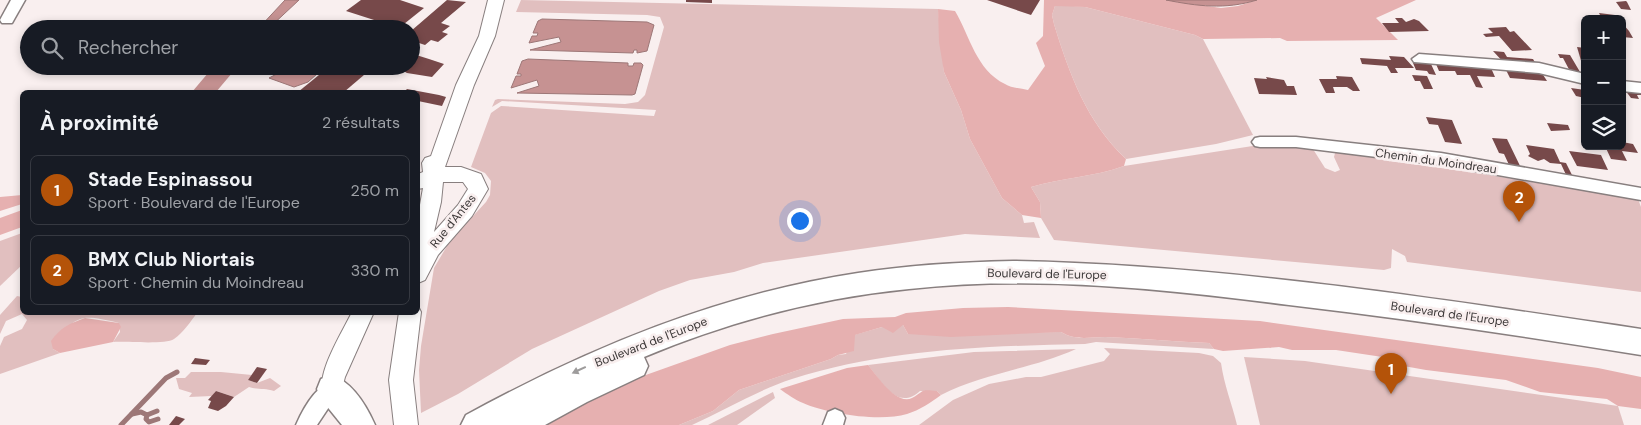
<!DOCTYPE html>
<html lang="fr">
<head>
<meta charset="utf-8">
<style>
  :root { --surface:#171b24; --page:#242831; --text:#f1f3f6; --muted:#9ea1a6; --line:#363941; --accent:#b45309 }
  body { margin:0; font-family:"DM Sans",sans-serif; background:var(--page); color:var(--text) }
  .controls { position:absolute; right:15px; top:15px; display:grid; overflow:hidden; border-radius:8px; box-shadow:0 2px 8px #0003 }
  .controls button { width:45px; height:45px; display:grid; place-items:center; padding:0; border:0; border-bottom:1px solid var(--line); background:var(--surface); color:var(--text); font:25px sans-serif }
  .you { position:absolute; left:799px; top:220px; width:18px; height:18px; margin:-12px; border:4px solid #fff; border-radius:50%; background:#1a73e8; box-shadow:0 0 0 8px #1a73e833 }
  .badge { display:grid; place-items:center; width:32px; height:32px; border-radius:50%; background:var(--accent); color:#fff; font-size:16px; font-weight:700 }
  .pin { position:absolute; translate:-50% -41px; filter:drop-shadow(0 1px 2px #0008) }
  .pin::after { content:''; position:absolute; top:26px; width:18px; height:15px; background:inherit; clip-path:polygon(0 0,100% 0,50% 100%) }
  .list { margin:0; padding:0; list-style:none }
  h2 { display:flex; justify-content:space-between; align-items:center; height:65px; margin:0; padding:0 20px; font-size:21px }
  h2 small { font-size:16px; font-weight:400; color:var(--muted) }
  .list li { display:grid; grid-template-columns:32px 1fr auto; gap:15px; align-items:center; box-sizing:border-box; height:70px; margin:0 10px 10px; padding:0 10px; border:1px solid var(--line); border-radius:8px }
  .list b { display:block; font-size:19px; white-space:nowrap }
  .list p { margin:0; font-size:16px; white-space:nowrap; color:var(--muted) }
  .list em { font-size:16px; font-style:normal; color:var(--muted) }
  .icon { flex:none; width:28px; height:28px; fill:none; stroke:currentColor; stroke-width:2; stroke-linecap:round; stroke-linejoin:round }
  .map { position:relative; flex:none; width:1641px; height:425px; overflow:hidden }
  .search { position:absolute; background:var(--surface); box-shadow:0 2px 8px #0003; left:20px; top:20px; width:400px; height:55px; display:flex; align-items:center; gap:12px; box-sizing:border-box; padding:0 18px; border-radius:28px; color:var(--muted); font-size:19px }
  .panel { position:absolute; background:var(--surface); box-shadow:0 2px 8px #0003; left:20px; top:90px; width:400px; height:225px; border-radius:8px }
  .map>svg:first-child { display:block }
</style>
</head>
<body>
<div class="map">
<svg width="1641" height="425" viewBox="0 0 1641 425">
  <rect width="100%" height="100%" fill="#f9efef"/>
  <!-- green -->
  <g fill="#e1bfbf">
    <path d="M 521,0 L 938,9 L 944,72 L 961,110 L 970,139 L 1002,198 L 1022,215 L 1024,223 L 1034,222 L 1040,238 L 965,234 L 763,263 L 734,272 L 690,280 L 659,291 L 532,349 L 458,394 L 421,413 L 419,370 L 421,346 L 434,268 L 450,241 L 486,202 L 490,195 L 491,181 L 485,173 L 471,167 L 491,113 L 501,106 L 654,116 L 656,110 L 502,101 L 492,107 L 495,100 L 498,99 L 625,104 L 638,102 L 645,95 L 664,27 L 660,17 L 647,15 L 516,12 Z"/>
    <path d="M 1061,5 L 1085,7 L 1195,35 L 1203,39 L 1253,135 L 1216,144 L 1126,159 C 1087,123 1069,73 1054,24 L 1052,15 L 1055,6 Z"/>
    <path d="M 1259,145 L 1311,146 L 1325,168 L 1335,172 L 1340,170 L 1334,157 L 1335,153 C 1352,149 1371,158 1388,161 C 1471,171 1554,186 1638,199 L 1641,207 L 1641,292 L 1407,262 L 1405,256 L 1392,249 L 1391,268 L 1384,270 L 1054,240 L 1041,218 L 1040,202 L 1031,187 C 1061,178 1094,177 1124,166 Z"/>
    <path d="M 22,233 L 22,265 L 0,286 L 0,241 Z"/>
    <path d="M 17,296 L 22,297 L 22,312 L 197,313 C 191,321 183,333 174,339 C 165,345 126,341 113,342 L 120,332 L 119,323 C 78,313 75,315 53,349 L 60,353 L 0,374 L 0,346 L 4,337 L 22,329 L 27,320 L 22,314 L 6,321 L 0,334 L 0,315 Z"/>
    <path d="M 903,325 L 908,334 L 1061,332 C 1076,341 1089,337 1105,337 C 1140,338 1175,342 1209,343 L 1214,349 L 1096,342 L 1085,344 C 986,346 887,349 792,379 C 758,390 725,410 692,425 L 679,425 L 713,411 L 739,390 L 831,359 L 838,355 L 846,354 L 854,335 L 882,327 Z"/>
    <path d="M 1104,348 L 1199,353 L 1213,356 L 1221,363 C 1224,385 1232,404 1237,425 L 919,425 L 953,400 L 989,384 L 1026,377 L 1041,377 L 1104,361 L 1110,354 Z"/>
    <path d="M 1076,349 C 1032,369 984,373 941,395 L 937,391 L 920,391 C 897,412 881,381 868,365 L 974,352 Z"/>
    <path d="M 1244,357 L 1305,361 L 1618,406 L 1624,425 L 1260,425 Z"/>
    <path d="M 191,372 L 221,372 L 252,375 L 248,380 L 257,383 L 270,378 L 281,386 L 274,391 C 265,388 258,390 249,387 L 234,397 L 216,391 L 212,396 L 189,397 L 192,393 L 179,389 L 176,378 L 185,378 Z"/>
    <path d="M 773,392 L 775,398 L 737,425 L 708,425 Z"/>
  </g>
  <!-- forest -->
  <g fill="#e6b0b0">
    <path d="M 1044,0 L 1166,0 L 1221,8 L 1238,6 L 1257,0 L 1416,0 L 1376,18 L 1398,40 L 1287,41 L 1280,38 L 1203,39 L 1195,35 L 1085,7 L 1055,6 L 1052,15 L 1054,24 C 1069,73 1087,123 1126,159 L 1124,166 C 1094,177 1061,178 1031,187 L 1040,202 L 1041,218 L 1022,215 L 1002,198 L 970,139 L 961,110 L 944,72 L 939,42 L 938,9 L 955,11 C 970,36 976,70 1005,84 C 1011,88 1020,88 1028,90 L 1045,66 L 1036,43 L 1043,36 Z"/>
    <path d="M 22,195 L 22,204 L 0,211 L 0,197 Z"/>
    <path d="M 22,210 L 22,227 L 0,235 L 0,218 Z"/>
    <path d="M 1008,307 L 1260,321 L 1598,368 L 1641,377 L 1641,409 L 1618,406 L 1607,399 L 1540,392 L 1506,380 L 1426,370 L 1398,365 L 1389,358 L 1336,350 L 1292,350 L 1279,347 L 1223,351 L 1214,349 L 1209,343 C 1175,342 1140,338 1105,337 C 1089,337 1076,341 1061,332 L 951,337 L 908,334 L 903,325 L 893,333 L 882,327 L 855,335 L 854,351 L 838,355 L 831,359 L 739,390 L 713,411 L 679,425 L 547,425 L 572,408 L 643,376 L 730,345 L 773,334 L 843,319 L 895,317 L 906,313 L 963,308 Z"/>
    <path d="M 85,318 L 119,323 L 121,327 L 113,342 L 60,353 L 53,349 L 51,341 C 60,328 70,323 85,318 Z"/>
    <path d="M 868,365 C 876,374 896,406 912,398 C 925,391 919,389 937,391 L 941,395 C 930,403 920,410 907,414 C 880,422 828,414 803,403 C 795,400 787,394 780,389 L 847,368 Z"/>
  </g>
  <!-- water -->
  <g fill="#c69292" stroke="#9d7777">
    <path d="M 285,0 L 299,0 L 268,29 L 258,29 Z"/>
    <path d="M 1166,0 L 1257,0 C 1225,10 1197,6 1166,0 Z"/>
    <path d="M 542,19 L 647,22 L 654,25 L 647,51 L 637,53 L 637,50 L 634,50 L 633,53 L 530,50 L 561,42 L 559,37 L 529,43 L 532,36 L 537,36 L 538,33 L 533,33 L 538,21 Z"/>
    <path d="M 528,59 L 628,63 L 628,66 L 633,66 L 634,63 L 641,63 L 643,65 L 635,94 L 632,95 L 517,93 L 539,86 L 537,80 L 511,88 L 516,76 L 521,76 L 521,74 L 517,74 L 522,61 Z"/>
    <path d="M 292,66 L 326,66 L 308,82 L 294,87 L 269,78 Z"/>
  </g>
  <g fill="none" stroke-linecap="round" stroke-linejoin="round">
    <!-- stream -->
    <g stroke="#9d7777" stroke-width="5">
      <path d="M 132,414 L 141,412 L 147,415 L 157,411"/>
      <path d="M 147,415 L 146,419 L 149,422 L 158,419"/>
      <path d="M 121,425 L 166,378 L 177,372"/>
    </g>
    <!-- river -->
    <path fill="#c69292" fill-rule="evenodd" d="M 214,66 L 238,66 L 216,92 L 192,92 Z"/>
  </g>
  <!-- building -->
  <g fill="#77494a">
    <path d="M 361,0 L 400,0 L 424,8 L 399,28 L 346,11 Z"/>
    <path d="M 447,0 L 466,2 L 441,23 L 450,26 L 442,32 L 448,34 L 438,42 L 431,40 L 425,45 L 419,43 L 411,50 L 411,31 Z"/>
    <path d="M 686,0 L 712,0 L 712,3 L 686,2 Z"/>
    <path d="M 987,0 L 1040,0 L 1031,15 Z"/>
    <path d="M 1626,1 L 1627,2 L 1631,10 L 1621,9 L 1616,2 Z"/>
    <path d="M 1599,13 L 1615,15 L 1617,19 L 1602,19 Z"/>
    <path d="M 1395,18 L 1402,18 L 1406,22 L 1414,19 L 1419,21 L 1429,31 L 1389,32 L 1382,23 L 1399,23 Z"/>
    <path d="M 1622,23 L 1629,31 L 1633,38 L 1622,37 Z"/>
    <path d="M 1506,27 L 1510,32 L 1514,31 L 1532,50 L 1512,51 L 1499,36 L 1486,37 L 1483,34 L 1493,33 L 1488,28 Z"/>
    <path d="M 1577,47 L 1585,48 L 1585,64 L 1582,64 Z"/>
    <path d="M 1493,51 L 1504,52 L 1507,57 L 1533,59 L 1537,66 L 1505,64 Z"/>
    <path d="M 413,54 L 429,59 L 444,64 L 432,77 L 407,73 L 396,67 L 411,66 Z"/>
    <path d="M 1558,54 L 1570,55 L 1583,77 L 1572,75 L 1563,58 L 1560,58 Z"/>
    <path d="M 1389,56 L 1404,57 L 1414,68 L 1395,68 L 1398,73 L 1391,73 L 1387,66 L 1362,64 L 1360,58 L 1391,60 Z"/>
    <path d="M 1413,63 L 1431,64 L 1436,75 L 1429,74 L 1427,71 L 1416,70 Z"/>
    <path d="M 1436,64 L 1491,68 L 1495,77 L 1477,76 L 1483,88 L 1476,87 L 1470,75 L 1457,75 L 1455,71 L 1439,71 Z"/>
    <path d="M 330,66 L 369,66 L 371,69 L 344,92 L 298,92 Z"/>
    <path d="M 1505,68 L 1540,70 L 1547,81 L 1510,78 Z"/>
    <path d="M 1412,75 L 1427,76 L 1433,89 L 1424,89 L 1420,81 L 1415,81 Z"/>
    <path d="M 1336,76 L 1352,77 L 1360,91 L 1353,91 L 1347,87 L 1333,87 L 1335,93 L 1326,93 L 1319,79 L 1337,79 Z"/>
    <path d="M 1266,77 L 1284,80 L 1287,86 L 1294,86 L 1297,95 L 1259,94 L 1254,78 L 1267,79 Z"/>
    <path d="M 1571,88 L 1585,90 L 1585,98 L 1576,96 Z"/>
    <path d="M 407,89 L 439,95 L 446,97 L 442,106 L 418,101 L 418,92 L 404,92 Z"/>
    <path d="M 1625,90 L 1641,92 L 1641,95 L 1637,95 L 1639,99 L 1631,98 Z"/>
    <path d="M 1426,117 L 1452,120 L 1462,144 L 1445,142 L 1438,125 L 1429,124 Z"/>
    <path d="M 1547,123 L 1568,125 L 1570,130 L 1551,131 Z"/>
    <path d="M 1492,138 L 1507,139 L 1522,170 L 1510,167 L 1504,154 L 1499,153 Z"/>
    <path d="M 1622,142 L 1633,144 L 1638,153 L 1622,151 L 1627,161 L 1611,159 L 1605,146 L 1622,146 Z"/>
    <path d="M 1526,145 L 1554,149 L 1560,162 L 1566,163 L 1574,179 L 1567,177 L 1561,164 L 1550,163 L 1544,159 L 1538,161 L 1528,156 L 1530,154 Z"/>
    <path d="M 1569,151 L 1601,155 L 1608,170 L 1577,166 Z"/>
    <path d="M 195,358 L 210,360 L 206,365 L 191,364 Z"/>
    <path d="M 257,367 L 267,369 L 257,383 L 248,380 Z"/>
    <path d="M 216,391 L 234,397 L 226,406 L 218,411 L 208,408 L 211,401 L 208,400 Z"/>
    <path d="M 176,416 L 185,419 L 179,425 L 169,425 Z"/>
  </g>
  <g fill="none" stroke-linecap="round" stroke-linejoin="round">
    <defs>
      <g id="minor">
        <path d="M 11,0 L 25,0 L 12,23 L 2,23 L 0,20 Z"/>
        <path d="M 1419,54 L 1539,63 L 1585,74 L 1585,84 L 1539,73 L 1414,62 L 1412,59 Z"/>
        <path d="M 1622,81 L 1641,83 L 1641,93 L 1622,91 Z"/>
        <path d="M 1260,137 L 1296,137 L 1441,153 L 1641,188 L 1641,200 L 1441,165 L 1296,147 L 1260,147 L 1255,146 L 1252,142 L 1255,138 Z"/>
        <path d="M 332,381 L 339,383 L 341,389 L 317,425 L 296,425 C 303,409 315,387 332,381 Z"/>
        <path d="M 835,409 L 842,412 L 845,418 L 843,425 L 823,425 L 828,412 Z"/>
      </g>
      <g id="tertiary">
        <path d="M 488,0 L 504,0 L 495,36 L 474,85 L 445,167 L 461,167 L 481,174 L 488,189 L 472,216 L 438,255 L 425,280 L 418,283 L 418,216 L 423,188 L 418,189 L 418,174 L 423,172 L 422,163 L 425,158 L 431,156 L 456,85 L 479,36 ZM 443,182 L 463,182 L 468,189 L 458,205 L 434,232 L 441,202 Z"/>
        <path d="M 418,306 L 421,312 L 413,380 L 418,425 L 394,425 L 389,380 L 399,312 L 418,312 Z"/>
        <path d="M 352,312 L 374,312 L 345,377 L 340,396 L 332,399 L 324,396 C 314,376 342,333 352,312 Z"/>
      </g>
      <g id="trunk">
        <path d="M 1013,261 C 1223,265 1433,298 1641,329 L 1641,355 C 1524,336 1407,319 1289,305 C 1163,289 1035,275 909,289 C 817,298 728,322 644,357 L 648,366 L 644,375 L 587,402 L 545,425 L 461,425 L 466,415 C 589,348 719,294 858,273 C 909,265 961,262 1013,261 Z"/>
        <path d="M 332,375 C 353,383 366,405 375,425 L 342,425 L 321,399 L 317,389 L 321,379 Z"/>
      </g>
    </defs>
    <!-- minor casing -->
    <use href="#minor" stroke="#887f7f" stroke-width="3"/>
    <!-- tertiary casing -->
    <use href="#tertiary" stroke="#887f7f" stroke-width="2"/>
    <!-- trunk casing -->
    <use href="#trunk" stroke="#887f7f" stroke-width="3"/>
    <!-- minor -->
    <use href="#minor" fill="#fff" fill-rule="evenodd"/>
    <!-- tertiary -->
    <use href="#tertiary" fill="#fff" fill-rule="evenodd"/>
    <!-- trunk -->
    <use href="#trunk" fill="#fff" fill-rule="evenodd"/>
  </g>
  <!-- one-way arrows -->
  <defs><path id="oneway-solid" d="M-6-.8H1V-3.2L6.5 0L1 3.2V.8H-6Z" transform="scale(1.25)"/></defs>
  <use fill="#9e9c9c" href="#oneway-solid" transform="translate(579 370) rotate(155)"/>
  <g text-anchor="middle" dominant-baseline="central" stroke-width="5" stroke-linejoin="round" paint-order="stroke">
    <!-- street labels -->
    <g font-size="12" fill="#3d3939" stroke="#f9efef">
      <text transform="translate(1436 161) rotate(8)">Chemin du Moindreau</text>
      <text transform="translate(453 221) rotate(-51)">Rue d'Antes</text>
      <text transform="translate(1047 274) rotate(1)">Boulevard de l'Europe</text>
      <text transform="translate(1450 314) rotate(8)">Boulevard de l'Europe</text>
      <text transform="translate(651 342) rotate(-21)">Boulevard de l'Europe</text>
    </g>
  </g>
</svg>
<div class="controls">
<button>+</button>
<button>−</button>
<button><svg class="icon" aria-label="layers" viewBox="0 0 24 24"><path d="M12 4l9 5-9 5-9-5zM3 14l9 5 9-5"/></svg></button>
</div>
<div class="you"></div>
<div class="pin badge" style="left:1391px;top:394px">1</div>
<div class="pin badge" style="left:1519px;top:222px">2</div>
<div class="search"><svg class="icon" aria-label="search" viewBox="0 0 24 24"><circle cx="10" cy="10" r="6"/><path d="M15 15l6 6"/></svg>Rechercher</div>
<section class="panel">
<h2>À proximité<small>2 résultats</small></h2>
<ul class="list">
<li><span class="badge">1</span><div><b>Stade Espinassou</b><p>Sport · Boulevard de l'Europe</p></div><em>250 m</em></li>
<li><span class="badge">2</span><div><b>BMX Club Niortais</b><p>Sport · Chemin du Moindreau</p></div><em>330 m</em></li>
</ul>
</section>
</div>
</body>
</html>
